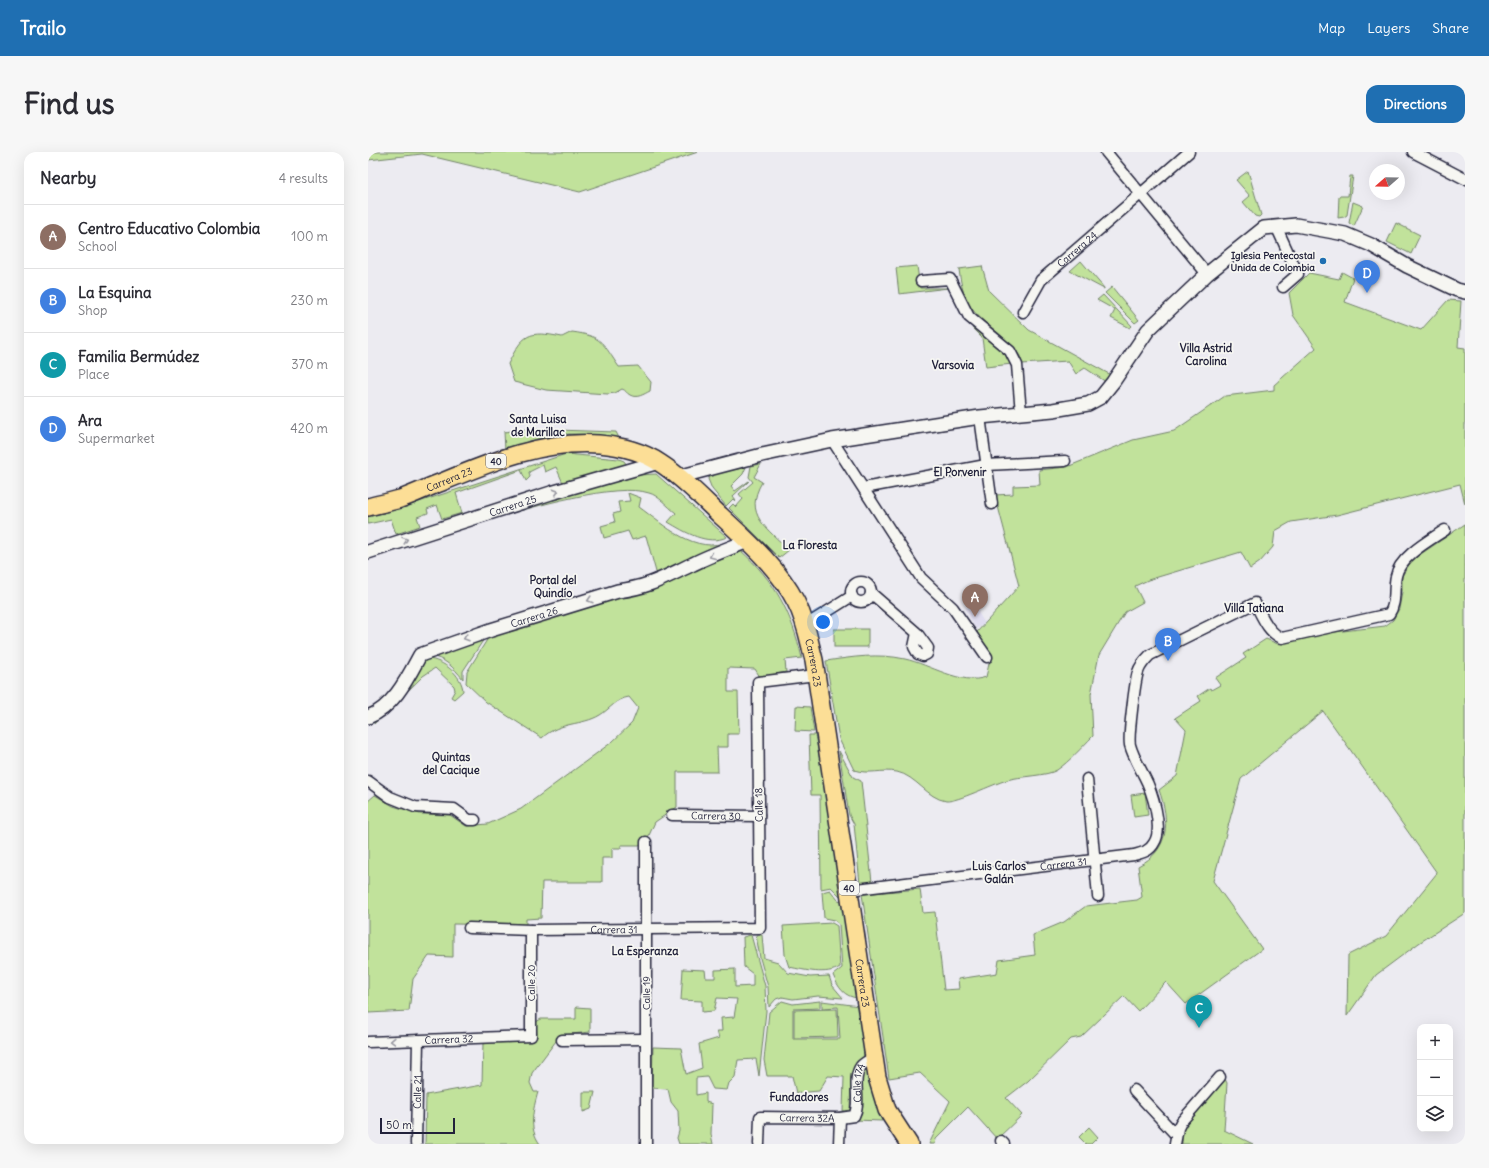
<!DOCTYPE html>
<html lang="en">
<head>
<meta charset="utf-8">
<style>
  :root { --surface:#fff; --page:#f7f7f7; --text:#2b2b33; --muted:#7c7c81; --line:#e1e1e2; --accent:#1f6fb2 }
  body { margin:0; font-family:Delius,sans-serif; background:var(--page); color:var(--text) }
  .controls { position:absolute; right:12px; bottom:12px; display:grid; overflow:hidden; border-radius:8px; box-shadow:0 4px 16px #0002 }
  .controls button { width:36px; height:36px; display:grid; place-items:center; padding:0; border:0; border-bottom:1px solid var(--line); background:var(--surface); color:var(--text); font:20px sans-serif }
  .compass { position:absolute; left:1001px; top:12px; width:36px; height:36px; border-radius:50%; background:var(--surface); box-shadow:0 4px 16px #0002; rotate:250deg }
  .scale { position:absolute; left:12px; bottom:10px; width:75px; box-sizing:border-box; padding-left:4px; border:2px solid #22223b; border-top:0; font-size:11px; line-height:14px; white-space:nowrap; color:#22223b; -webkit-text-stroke:3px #f6f6f2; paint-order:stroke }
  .you { position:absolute; left:455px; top:470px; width:14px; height:14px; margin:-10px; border:3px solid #fff; border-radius:50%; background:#1a73e8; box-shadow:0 0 0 6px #1a73e833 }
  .badge { display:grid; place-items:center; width:26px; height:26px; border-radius:50%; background:var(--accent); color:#fff; font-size:13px; font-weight:700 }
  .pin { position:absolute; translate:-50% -33px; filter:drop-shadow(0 1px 2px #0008) }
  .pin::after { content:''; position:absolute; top:21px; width:14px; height:12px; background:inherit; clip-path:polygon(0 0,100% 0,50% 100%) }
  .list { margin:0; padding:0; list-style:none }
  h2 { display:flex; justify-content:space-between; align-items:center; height:52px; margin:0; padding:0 16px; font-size:17px }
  h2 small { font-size:13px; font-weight:400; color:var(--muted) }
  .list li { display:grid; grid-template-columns:26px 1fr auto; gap:12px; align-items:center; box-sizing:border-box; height:64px; padding:0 16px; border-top:1px solid var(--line) }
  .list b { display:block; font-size:15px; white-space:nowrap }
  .list p { margin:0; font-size:13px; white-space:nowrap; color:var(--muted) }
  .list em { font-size:13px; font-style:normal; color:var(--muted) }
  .icon { flex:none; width:22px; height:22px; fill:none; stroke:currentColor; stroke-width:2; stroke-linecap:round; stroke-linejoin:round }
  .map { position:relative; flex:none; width:1097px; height:992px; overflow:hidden; border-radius:12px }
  header { display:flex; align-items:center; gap:24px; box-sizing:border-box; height:56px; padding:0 20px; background:var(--accent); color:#fff }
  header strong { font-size:19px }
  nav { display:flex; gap:22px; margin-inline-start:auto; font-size:14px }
  .intro { display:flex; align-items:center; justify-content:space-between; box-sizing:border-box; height:96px; padding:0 24px }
  h1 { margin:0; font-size:28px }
  .button { padding:10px 18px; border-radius:12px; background:var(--accent); color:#fff; font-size:14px; font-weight:700 }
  main { display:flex; gap:24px; padding:0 24px }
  aside { flex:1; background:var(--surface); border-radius:12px; box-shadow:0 4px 16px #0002 }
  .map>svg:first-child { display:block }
</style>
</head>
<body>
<header>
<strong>Trailo</strong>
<nav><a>Map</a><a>Layers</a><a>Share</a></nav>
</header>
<div class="intro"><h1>Find us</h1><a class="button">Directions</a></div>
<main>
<aside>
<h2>Nearby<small>4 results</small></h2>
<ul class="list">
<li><span class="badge" style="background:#8d6e63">A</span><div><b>Centro Educativo Colombia</b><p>School</p></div><em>100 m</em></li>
<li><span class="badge" style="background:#3f7fe0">B</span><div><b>La Esquina</b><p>Shop</p></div><em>230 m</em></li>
<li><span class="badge" style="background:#0f9aa8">C</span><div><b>Familia Bermúdez</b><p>Place</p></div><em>370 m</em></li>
<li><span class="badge" style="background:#3f7fe0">D</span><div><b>Ara</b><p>Supermarket</p></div><em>420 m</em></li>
</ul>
</aside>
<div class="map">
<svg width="1097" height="992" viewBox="0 0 1097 992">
  <rect width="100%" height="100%" fill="#ecebf1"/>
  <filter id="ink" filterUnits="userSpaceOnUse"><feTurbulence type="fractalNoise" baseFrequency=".025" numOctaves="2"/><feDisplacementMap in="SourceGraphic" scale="8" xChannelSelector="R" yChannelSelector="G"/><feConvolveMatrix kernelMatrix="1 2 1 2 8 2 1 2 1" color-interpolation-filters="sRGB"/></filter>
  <g filter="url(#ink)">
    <!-- built -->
    <path fill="#e0ddf0" d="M 606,453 L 617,472 L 608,477 L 597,457 Z"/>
    <!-- green -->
    <g fill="#c1e29b" stroke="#72826b">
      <path d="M 0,0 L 330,0 L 212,40 L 54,2 L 0,8 Z"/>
      <path d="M 880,19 L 893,63 L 891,65 L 887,64 L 875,50 L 882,44 L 868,28 Z"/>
      <path d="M 982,24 L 985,24 L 979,63 L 976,65 L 970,66 L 971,44 L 980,44 Z"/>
      <path d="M 985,50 L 995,54 L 986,74 L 981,71 Z"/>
      <path d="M 1028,71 L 1052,83 L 1043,102 L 1019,90 Z"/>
      <path d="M 713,109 L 736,136 L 736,137 L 702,119 Z"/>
      <path d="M 549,114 L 552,136 L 580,136 L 531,142 L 528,116 Z"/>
      <path d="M 614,114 L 621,139 L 661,178 L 743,223 L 738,230 L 717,216 L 708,222 L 700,209 L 654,212 L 652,204 L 647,197 C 618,165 596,167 591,117 Z"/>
      <path d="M 974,120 L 985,126 L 977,150 L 1053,178 L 1080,148 L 1093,149 L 1090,195 L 1097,196 L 1097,352 L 1092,332 L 969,363 L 923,370 L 907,379 L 905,395 L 892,410 L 882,417 L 873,400 L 780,428 L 767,434 L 775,450 L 757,460 L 731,503 L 723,542 L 725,584 C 714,595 702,609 689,618 C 680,624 651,624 639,628 C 625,632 589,650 578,649 C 559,646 548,624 529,620 C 514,617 501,623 486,618 L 471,587 L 458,509 C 485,505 510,501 537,507 C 561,512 594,534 618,525 L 623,503 L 609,480 L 651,434 L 627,343 L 645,342 L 645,334 L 672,333 L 671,318 L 699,315 L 765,288 L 806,279 L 857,244 L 906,238 L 906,233 L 948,196 L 925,163 L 921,141 L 941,121 L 971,127 Z"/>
      <path d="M 744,135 L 771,168 L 767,171 L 737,141 Z"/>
      <path d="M 735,143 L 764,174 L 762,176 L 743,166 L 747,158 L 729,148 Z"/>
      <path d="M 608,175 L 638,202 L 644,212 L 618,215 L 614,186 L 604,176 Z"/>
      <path d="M 204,180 C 235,184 235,192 251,215 L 270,214 L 283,230 L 282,239 C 276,242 269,247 262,243 C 258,241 258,238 254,237 L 247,241 L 240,242 L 178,238 L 146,230 L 140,212 C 155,182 160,178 194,185 Z"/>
      <path d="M 159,277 L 248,280 L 252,288 C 204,278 183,280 137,298 L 136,280 Z"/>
      <path d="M 198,302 L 251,307 L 256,309 L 259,313 L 195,331 L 188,315 L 177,320 L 175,313 L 161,320 L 162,325 L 158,329 L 153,318 L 88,341 L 94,361 L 74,367 L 69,353 L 59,357 L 60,361 L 49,365 L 52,374 L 28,382 L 23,367 L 0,372 L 0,364 L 20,360 Z"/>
      <path d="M 393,312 L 386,325 L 394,330 C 375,363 399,376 421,398 L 411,406 L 361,356 L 365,352 L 368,355 L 375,347 L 371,342 L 385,330 L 381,325 L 383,314 Z"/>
      <path d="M 378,315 L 375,322 L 363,334 L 367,339 L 381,329 L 365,344 L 368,348 L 367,349 L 365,347 L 358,354 L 344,337 L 340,327 L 342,323 Z"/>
      <path d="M 288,322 L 359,385 C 339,394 317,380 300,370 L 308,361 C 300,355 290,343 281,341 C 248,330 162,356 126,366 L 129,363 L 270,323 Z"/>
      <path d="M 260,341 L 273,346 L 271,355 C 296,373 328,404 361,389 L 363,393 L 294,426 L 288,420 L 278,384 L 264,388 L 260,379 L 236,386 L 233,374 L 247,370 L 245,362 L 252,360 L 250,350 L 262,349 Z"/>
      <path d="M 1097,372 L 1097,761 L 1051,791 L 1008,823 L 979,864 L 980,803 L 1018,784 L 1069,721 L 955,559 L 873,627 L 845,729 L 894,797 L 818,852 L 798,830 L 770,859 L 756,844 L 713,885 L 703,887 L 660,929 L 638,946 L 654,963 L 629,987 L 600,955 L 568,987 L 567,992 L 561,992 L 582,949 L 552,921 L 521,926 L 494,742 L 552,737 L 555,761 L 567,760 L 576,838 L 591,837 L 590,827 L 629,821 L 631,808 L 667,803 L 665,783 L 696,770 L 718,754 L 769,748 L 774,745 L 770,714 C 802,698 802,669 791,638 L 809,624 L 818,578 L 807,566 L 833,549 L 830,544 L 842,536 L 843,538 L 852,533 L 847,526 L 878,506 L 875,502 L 898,487 L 910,492 L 967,480 L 1017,474 L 1025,468 L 1031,457 L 1034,440 L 1034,424 L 1044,408 Z"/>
      <path d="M 372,398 C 408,430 423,460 434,506 L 417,508 L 418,520 L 392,525 L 387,517 L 360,516 L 360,540 L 370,540 L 371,582 L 360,582 L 360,595 L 349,595 L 350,620 L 309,620 L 309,655 L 287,670 L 278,690 L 271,693 L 253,693 L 253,696 L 244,696 L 244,706 L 234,706 L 234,730 L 174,730 L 173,766 L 158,767 L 158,773 L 85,772 L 85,805 L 61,804 L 45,827 L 41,859 L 0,861 L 0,649 L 7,643 L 25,654 L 52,662 L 82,663 L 98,674 L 120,672 L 153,657 L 244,590 L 264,571 L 270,556 L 261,545 C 248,547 242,557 232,563 C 214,574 192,569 174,586 L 118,550 L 98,531 L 99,520 L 122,483 L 251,444 L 277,440 L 297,432 L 331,413 Z"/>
      <rect x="466" y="477" width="34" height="18"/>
      <path d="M 118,484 L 95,519 L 95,527 C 85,515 77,506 61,504 Z"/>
      <path d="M 60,507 C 75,508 94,523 95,539 L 86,547 L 83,545 L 87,538 L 86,534 L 67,516 L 55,524 L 6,572 L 9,564 L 34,541 L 57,509 Z"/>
      <path d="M 428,554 L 442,555 L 446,580 L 427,579 Z"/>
      <path d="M 441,583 L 447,583 L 459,643 L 473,745 L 463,735 L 453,737 L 452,643 L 443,643 Z"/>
      <path d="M 471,599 L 485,625 L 493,629 L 504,730 L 524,727 L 525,729 L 492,732 L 486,672 L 481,663 Z"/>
      <path d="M 777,641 L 780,663 L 766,665 L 763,643 Z"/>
      <path d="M 462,738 L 470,748 L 474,749 L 476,756 L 490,846 C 476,845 470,835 465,823 L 474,816 L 471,772 L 466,768 L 456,766 L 454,740 Z"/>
      <path d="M 464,771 L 469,774 L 472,815 C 458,824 437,818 421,815 L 417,803 L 415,774 Z"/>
      <path d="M 383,783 L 397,834 L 398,859 L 391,924 L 388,907 L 370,908 L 367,925 L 361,931 L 359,938 L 345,937 L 339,925 L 328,926 L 328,943 L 338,941 L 338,950 L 344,952 L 343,982 L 345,992 L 311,992 L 309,986 L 311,979 L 310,959 L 303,950 L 300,937 L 284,936 L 285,895 L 313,896 L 318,922 L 334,916 L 331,892 L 351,886 L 349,879 L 354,879 L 353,866 L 366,865 L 369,847 L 349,846 L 346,859 L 334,860 L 334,849 L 313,848 L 315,817 L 337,818 L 338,826 L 347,826 L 347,818 L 367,817 L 367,835 L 385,834 L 385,822 L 376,815 L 375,785 Z"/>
      <path d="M 388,783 L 394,783 L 396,806 L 410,810 L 420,821 L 442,825 L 461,824 L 464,833 L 475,846 L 450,844 L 425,847 L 414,845 L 408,847 L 401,855 L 400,835 L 392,806 Z"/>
      <path d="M 414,849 L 425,852 L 452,849 L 452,856 L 425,857 L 425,887 L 472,887 L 470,855 L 454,856 L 454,849 L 491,854 L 496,896 L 496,907 L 483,921 L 482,958 L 475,959 L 476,925 L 460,924 L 451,939 L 428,941 L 424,924 L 399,924 L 396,908 L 401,860 Z"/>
      <path d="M 208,855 L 222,856 L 222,880 L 195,883 L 191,885 L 164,921 L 162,931 L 166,940 L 170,940 C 165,958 160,976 172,992 L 57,992 L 58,943 L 114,933 L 115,891 L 165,888 L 169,885 L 168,870 L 173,867 L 208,867 Z"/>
      <path d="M 469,857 L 470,885 L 426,886 L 426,858 Z"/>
      <path d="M 498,911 L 505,941 L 514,969 L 486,968 L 490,924 Z"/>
      <path d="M 857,927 L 859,931 L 856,978 L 885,992 L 814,992 C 815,986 812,978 815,971 C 819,962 849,935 857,927 Z"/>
      <path d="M 215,940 L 227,940 L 223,957 L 215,960 Z"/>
      <path d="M 721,975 L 730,985 L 723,992 L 718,992 L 711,985 Z"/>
    </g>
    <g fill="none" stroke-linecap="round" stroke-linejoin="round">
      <defs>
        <g id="minor">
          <path d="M 738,0 L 839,122"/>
          <path d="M 1045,0 L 1097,27"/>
          <path d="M 908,74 L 930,122 L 915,135"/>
          <path d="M 553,129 L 582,127 L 601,165 L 642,199 L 649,213 L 653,261"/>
          <path id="s1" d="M 655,160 L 673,128 L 821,0"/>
          <path d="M 612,265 L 624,352"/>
          <path d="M 464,288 L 553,426 L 585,456 L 619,505"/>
          <path d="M 496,336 L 618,313 L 697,309"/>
          <circle cx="493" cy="440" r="10"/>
          <path d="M 503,441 L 549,481 L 560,496 L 559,502 L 555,504 L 550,502 L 546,495 L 549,481"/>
          <path d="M 438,473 L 484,444"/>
          <path d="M 719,627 L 730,744"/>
          <path d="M 0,629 L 22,645 L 47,655 L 86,657 L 101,668 L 107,668"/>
          <path id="s2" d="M 304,663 L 391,664"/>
          <path d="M 278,690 L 278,992"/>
          <path id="s3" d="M 481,738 L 766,703 C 774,701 782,699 786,691 C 796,676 784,639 776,624 C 771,614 765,604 762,593 C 760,584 767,530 770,520 C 772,513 777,508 782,503 L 887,451 C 894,464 900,481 914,486 L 1021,462 C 1029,450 1025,438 1028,424 C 1031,405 1062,388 1077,378"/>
          <path id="s4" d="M 101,776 L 163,778 L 392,776 L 390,530 L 448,523"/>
          <path d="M 194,888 L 277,887"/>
          <path id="s5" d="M 0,890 L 163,884 L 163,778"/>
          <path d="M 766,938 L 808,983"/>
          <path d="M 633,989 L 636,992"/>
          <path id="s6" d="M 48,992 L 50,888"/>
          <path id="s7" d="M 391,992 L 392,965 L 472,966 L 486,964 C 494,949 483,928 493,914 C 495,911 502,908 506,905"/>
          <path d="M 471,992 L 472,966"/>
          <path d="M 807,992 L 810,976 L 813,970 L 852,925"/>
        </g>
        <g id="tertiary">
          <path d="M 310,325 L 394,303 L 464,288 L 612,265 L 685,258 L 720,252 L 733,245 L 745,230 L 780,178 L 839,122 L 896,76 L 928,73 L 977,82 L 1003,93 L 1039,114 L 1089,138 L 1097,140"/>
          <path id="s8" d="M 0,400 L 183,341 L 291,310"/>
          <path id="s9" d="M 0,565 C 26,555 40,525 52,503 L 123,478 L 250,439 C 282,435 297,425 325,412 C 343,403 362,396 380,389"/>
        </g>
        <g id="trunk">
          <path id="s10" d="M 0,355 C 11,352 22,350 32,347 C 47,342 60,335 74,330 C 125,309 176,288 231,292 C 253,294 274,299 292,311 C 314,325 334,346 353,364 C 381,390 411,417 428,450 C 438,469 441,489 446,508 L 509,925 L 519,958 L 541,992"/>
        </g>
      </defs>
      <!-- minor casing -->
      <use href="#minor" stroke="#22223b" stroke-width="13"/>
      <!-- tertiary casing -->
      <use href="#tertiary" stroke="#22223b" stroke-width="16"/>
      <!-- trunk casing -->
      <use href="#trunk" stroke="#22223b" stroke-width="20"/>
      <!-- minor -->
      <use href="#minor" stroke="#f6f6f2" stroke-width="10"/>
      <!-- tertiary -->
      <use href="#tertiary" stroke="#f6f6f2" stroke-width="13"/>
      <!-- trunk -->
      <use href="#trunk" stroke="#fcde96" stroke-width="17"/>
    </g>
    <!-- one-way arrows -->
    <defs><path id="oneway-chevron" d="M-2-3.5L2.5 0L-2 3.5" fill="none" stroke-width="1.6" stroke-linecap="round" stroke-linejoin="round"/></defs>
    <g stroke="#9797a0">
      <use href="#oneway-chevron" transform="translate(188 340) rotate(-16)"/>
      <use href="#oneway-chevron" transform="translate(37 388) rotate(-18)"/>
      <use href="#oneway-chevron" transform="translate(344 404) rotate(157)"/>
      <use href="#oneway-chevron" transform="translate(222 448) rotate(163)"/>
      <use href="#oneway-chevron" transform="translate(98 486) rotate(161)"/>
      <use href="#oneway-chevron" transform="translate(25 889) rotate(178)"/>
    </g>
  </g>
  <!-- markers -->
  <circle fill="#1f6fb2" stroke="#f6f6f2" stroke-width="1.5" cx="955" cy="109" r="4"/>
  <g text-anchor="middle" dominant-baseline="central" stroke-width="3.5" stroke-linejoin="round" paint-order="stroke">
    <!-- shield labels -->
    <g fill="#f6f6f2" stroke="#626272" stroke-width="1">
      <rect x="118" y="302" width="20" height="14" rx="3"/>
      <rect x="471" y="729" width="20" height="14" rx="3"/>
    </g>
    <g font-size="9" font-weight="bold" fill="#22223b">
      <text x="128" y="309">40</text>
      <text x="481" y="736">40</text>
    </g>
    <!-- street labels -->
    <g font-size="10" fill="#22223b" stroke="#f6f6f2">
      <text stroke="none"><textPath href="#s1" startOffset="84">Carrera 24</textPath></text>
      <text stroke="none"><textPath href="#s10" startOffset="86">Carrera 23</textPath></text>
      <text stroke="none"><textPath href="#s8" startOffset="152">Carrera 25</textPath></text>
      <text stroke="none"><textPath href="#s9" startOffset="203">Carrera 26</textPath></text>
      <text stroke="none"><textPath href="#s10" startOffset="565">Carrera 23</textPath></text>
      <text transform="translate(391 653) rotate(-91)">Calle 18</text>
      <text stroke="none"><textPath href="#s2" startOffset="44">Carrera 30</textPath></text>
      <text stroke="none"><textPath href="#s3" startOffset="216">Carrera 31</textPath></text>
      <text stroke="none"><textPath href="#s4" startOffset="145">Carrera 31</textPath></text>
      <text transform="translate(163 831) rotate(-90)">Calle 20</text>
      <text stroke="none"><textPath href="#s10" startOffset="889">Carrera 23</textPath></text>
      <text transform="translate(278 841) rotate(-90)">Calle 19</text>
      <text stroke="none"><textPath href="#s5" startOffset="81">Carrera 32</textPath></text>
      <text stroke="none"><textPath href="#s7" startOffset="155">Calle 17A</textPath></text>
      <text stroke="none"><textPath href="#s6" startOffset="52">Calle 21</textPath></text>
      <text stroke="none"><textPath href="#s7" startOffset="74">Carrera 32A</textPath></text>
    </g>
    <!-- poi labels -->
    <g font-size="10" font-weight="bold" fill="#22223b" stroke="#f6f6f2" text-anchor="end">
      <text x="947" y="103">Iglesia Pentecostal<tspan x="947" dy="12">Unida de Colombia</tspan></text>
    </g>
    <!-- neighbourhood labels -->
    <g font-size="11" font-weight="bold" fill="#22223b" stroke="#f6f6f2">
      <text x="838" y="196">Villa Astrid<tspan x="838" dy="13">Carolina</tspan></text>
      <text x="585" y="213">Varsovia</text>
      <text x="170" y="267">Santa Luisa<tspan x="170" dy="13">de Marillac</tspan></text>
      <text x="592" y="320">El Porvenir</text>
      <text x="442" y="393">La Floresta</text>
      <text x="185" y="428">Portal del<tspan x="185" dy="13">Quindío</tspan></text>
      <text x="886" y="456">Villa Tatiana</text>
      <text x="83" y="605">Quintas<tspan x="83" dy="13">del Cacique</tspan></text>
      <text x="631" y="714">Luis Carlos<tspan x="631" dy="13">Galán</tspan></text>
      <text x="277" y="799">La Esperanza</text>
      <text x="431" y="945">Fundadores</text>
    </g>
  </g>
</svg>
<div class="controls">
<button>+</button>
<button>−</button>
<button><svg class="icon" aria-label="layers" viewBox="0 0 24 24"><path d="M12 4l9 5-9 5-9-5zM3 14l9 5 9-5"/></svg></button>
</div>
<svg class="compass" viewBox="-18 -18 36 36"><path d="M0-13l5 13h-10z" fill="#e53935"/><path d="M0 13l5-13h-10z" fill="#7c7c81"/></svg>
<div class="scale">50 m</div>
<div class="you"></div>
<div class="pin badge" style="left:607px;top:465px;background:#8d6e63">A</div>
<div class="pin badge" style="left:800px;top:509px;background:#3f7fe0">B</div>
<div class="pin badge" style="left:831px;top:876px;background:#0f9aa8">C</div>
<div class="pin badge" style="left:999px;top:141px;background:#3f7fe0">D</div>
</div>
</main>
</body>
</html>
